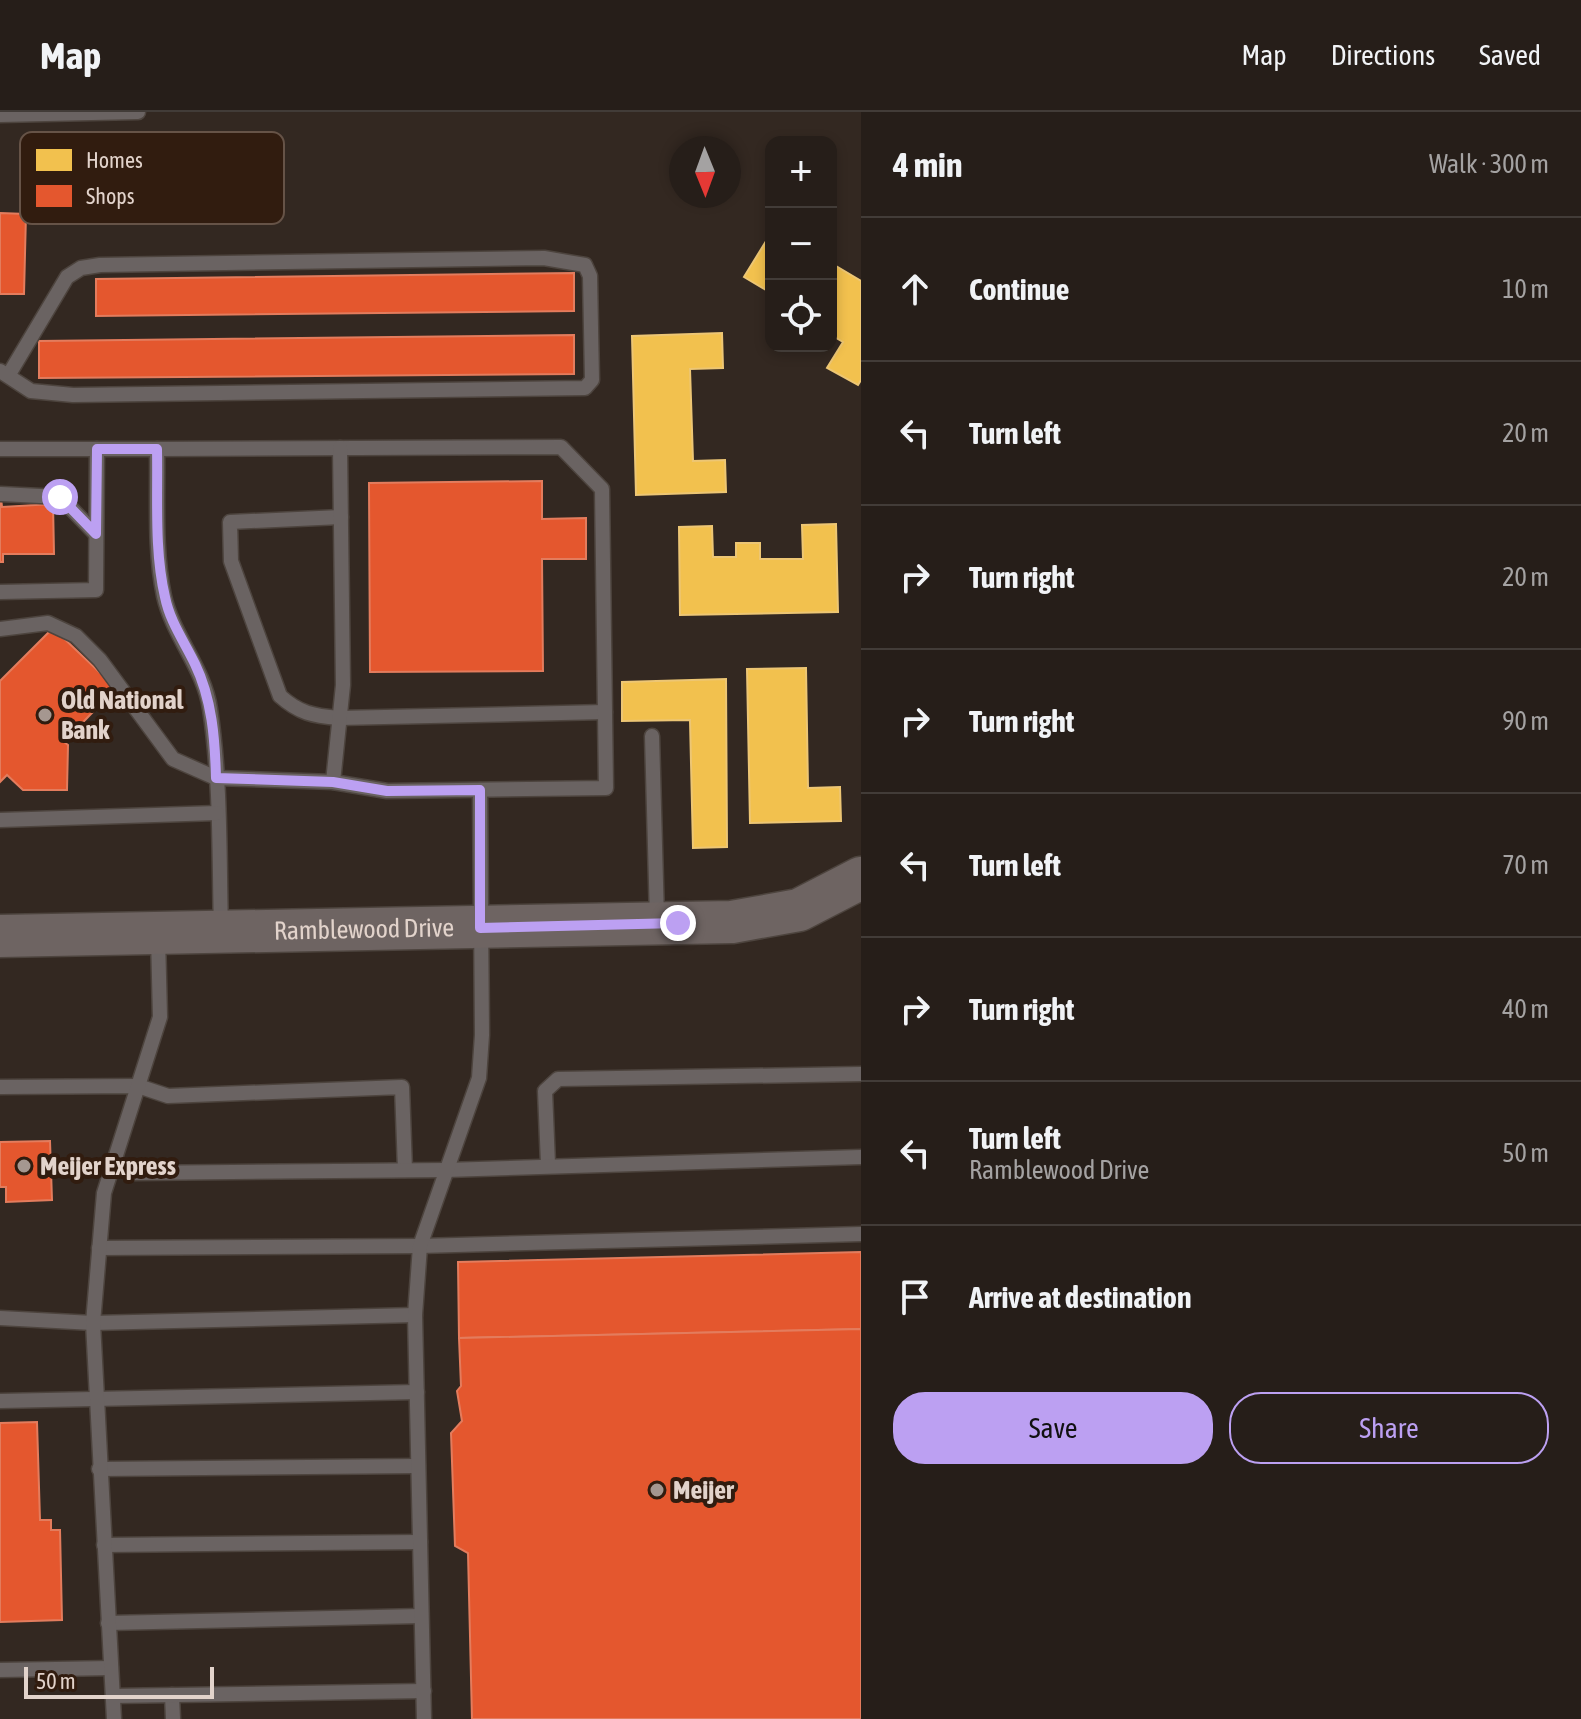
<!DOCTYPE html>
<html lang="en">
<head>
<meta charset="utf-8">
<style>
  :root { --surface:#261e19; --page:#2e2722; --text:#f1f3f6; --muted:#a4a2a2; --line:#423c38; --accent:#bca0f2 }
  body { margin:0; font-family:"Asap Condensed",sans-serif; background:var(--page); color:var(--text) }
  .controls { position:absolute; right:24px; top:24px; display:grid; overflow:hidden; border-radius:16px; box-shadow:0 4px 12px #0003 }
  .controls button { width:72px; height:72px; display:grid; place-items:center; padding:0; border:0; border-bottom:2px solid var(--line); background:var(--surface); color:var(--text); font:40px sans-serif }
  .compass { position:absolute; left:669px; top:24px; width:72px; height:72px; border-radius:50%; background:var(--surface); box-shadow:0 4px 12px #0003; rotate:179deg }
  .scale { position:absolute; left:24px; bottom:20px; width:190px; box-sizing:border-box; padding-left:8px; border:4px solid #e2d3cb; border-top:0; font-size:22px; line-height:28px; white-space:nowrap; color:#e2d3cb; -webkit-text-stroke:6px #311c0f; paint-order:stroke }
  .stop { position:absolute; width:24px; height:24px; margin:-18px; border:6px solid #bca0f2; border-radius:50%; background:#fff }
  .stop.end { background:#bca0f2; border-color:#fff; box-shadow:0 2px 8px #0008 }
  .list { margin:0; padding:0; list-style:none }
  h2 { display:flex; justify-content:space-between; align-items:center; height:104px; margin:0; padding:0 32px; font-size:34px }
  h2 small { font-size:26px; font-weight:400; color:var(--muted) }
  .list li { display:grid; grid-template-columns:52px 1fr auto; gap:24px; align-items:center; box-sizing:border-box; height:144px; padding:0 32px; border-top:2px solid var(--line) }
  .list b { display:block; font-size:30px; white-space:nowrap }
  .list p { margin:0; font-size:26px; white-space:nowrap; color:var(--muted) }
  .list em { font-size:26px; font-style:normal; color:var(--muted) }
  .actions { display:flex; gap:16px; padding:24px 32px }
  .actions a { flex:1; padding:18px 0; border:2px solid var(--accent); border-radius:32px; text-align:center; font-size:28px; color:var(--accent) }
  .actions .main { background:var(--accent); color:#111 }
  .icon { flex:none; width:44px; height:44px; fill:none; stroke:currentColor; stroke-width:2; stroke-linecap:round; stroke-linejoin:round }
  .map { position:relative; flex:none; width:861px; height:1607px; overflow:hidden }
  header { display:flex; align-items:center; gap:48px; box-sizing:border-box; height:112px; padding:0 40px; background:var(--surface); border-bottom:2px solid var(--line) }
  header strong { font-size:38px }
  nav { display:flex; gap:44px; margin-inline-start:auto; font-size:28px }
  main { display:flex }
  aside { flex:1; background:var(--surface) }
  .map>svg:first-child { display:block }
</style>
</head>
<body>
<header>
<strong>Map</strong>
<nav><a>Map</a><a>Directions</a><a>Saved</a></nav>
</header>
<main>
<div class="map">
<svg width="861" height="1607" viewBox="0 0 861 1607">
  <rect width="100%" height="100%" fill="#332821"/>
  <!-- homes -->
  <g fill="#f2c14e" stroke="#edc674" stroke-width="2">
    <path d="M 771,121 L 771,181 L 744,165 Z"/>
    <path d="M 831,151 L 861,169 L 861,268 L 858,273 L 827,256 L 843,230 L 831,223 Z"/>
    <path d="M 722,221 L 723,256 L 690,257 L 693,349 L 725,348 L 726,380 L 636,383 L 632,224 Z"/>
    <path d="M 836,412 L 838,500 L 680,503 L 679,415 L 712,414 L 713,445 L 736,445 L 736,431 L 760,431 L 760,447 L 803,447 L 802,413 Z"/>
    <path d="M 806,556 L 808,676 L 840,675 L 841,709 L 750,711 L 747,557 Z"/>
    <path d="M 726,567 L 727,735 L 693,736 L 690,608 L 622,609 L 622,570 Z"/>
  </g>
  <!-- shops -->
  <g fill="#e4572e" stroke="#e37c5d" stroke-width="2">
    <path d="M 0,101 L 26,102 L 24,182 L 0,182 Z"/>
    <path d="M 574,161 L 574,199 L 96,204 L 96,167 Z"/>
    <path d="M 574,223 L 574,262 L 39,266 L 39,229 Z"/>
    <path d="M 542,369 L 542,407 L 586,406 L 586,447 L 542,447 L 543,559 L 370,560 L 369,371 Z"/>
    <path d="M 0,375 L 2,395 L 53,392 L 54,442 L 3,442 L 3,450 L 0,450 Z"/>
    <path d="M 53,516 L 116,576 L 64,630 L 68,633 L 67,678 L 23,678 L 7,663 L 0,670 L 0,569 Z"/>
    <path d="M 50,1029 L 52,1088 L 6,1090 L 6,1075 L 0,1075 L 0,1030 Z"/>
    <path d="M 861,1140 L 861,1217 L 459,1226 L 458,1150 Z"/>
    <path d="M 861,1217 L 861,1607 L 472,1607 L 468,1441 L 455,1434 L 451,1321 L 462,1309 L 457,1279 L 461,1274 L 459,1226 Z"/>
    <path d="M 37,1310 L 40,1408 L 51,1408 L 51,1418 L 60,1418 L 62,1508 L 0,1510 L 0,1311 Z"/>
  </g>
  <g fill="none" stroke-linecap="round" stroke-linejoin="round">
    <defs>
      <g id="lane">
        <path d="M 0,3 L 138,0"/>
        <path d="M 0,259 L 31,279 L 73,283 L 585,276 L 592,268 L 590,164 L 585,153 L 544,146 L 100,153 L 81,156 L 67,165 L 8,264"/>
        <path d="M 0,337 L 157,337 C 158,385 154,437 164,484 C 173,524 204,556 210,597 C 221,669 219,744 221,817"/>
        <path d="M 1,382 L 60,385 L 96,422"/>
        <path d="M 341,405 L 230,410 L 231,449 L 280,584 C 299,601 313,604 339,606 L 605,600"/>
        <path d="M 0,480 L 96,478 L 97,337"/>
        <path d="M 0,517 L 48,511 L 76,524 L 100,548 L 173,647 L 216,666 L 333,670 L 387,679 L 606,676 L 602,377 L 561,335 L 157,337"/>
        <path d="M 652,624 L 657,807"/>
        <path d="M 333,670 L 343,573 L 340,336"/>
        <path d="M 0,708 L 217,701"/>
        <path d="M 0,975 L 138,974 L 168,984 L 402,975 L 405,1058"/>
        <path d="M 548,1052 L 545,979 L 558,967 L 861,962"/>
        <path d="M 113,1054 L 136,1061 L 446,1058 L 861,1045"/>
        <path d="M 99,1136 L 420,1134 L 861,1122"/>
        <path d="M 0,1206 L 93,1211 L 415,1203"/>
        <path d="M 0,1289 L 417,1280"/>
        <path d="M 99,1357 L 418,1354"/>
        <path d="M 104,1433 L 420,1430"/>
        <path d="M 108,1511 L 421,1504"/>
        <path d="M 0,1558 L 111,1556"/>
        <path d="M 172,1583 L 173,1607"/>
        <path d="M 113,1584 L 424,1579"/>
        <path d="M 114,1607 L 93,1211 L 104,1081 L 160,905 L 158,825"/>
        <path d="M 424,1607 L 415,1203 L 420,1134 L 479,966 L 482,923 L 480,678"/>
      </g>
      <g id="secondary">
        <path id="s1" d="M 0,824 L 732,810 L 799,798 L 861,766"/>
      </g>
    </defs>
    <!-- lane casing -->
    <use href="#lane" stroke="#4d443e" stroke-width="17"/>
    <!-- secondary casing -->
    <use href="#secondary" stroke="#4d443e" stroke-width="45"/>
    <!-- lane -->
    <use href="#lane" stroke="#6a6362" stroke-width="14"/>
    <!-- secondary -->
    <use href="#secondary" stroke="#6e6462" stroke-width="42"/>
  </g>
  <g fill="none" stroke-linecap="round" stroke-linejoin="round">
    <!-- route -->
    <path stroke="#bca0f2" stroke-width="10" d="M 60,385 L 96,422 L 97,337 L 157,337 C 158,385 154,438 165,485 C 170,510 184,529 195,552 C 212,587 215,627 216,666 L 333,670 L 387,679 L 480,678 L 480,816 L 678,811"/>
  </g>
  <!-- markers -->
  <g fill="#a59790" stroke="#311c0f" stroke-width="3">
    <circle cx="45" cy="603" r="8"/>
    <circle cx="24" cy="1054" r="8"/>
    <circle cx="657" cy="1378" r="8"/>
  </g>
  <g text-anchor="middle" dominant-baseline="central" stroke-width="8" stroke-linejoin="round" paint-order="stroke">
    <!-- poi labels -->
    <g font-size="26" font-weight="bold" fill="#e2d3cb" stroke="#311c0f" text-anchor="start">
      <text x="61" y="588">Old National<tspan x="61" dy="30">Bank</tspan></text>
      <text x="40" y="1054">Meijer Express</text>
      <text x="673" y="1378">Meijer</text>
    </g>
    <!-- street labels -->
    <g font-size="26" fill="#e2d3cb" stroke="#311c0f">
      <text stroke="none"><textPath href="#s1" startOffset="364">Ramblewood Drive</textPath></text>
    </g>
  </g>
  <!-- legend -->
  <rect x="20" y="20" width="264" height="92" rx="12" fill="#311c0f" stroke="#665347" stroke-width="2"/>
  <rect x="36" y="37" width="36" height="22" fill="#f2c14e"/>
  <rect x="36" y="73" width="36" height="22" fill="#e4572e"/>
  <g font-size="22" fill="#e2d3cb">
    <text x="86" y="56">Homes</text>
    <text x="86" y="92">Shops</text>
  </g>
</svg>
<div class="controls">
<button>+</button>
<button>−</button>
<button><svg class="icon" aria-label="locate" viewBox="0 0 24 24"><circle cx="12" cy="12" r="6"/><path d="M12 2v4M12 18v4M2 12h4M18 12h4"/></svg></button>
</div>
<svg class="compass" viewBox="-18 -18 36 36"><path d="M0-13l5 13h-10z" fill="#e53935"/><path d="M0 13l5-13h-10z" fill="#a4a2a2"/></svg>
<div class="scale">50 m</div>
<div class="stop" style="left:60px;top:385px"></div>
<div class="stop end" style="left:678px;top:811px"></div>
</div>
<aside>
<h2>4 min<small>Walk · 300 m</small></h2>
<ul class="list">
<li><svg class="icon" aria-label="ahead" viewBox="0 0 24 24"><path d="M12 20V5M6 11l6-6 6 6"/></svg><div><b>Continue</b></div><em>10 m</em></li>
<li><svg class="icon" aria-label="left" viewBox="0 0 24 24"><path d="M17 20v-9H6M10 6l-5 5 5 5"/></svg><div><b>Turn left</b></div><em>20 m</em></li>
<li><svg class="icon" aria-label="right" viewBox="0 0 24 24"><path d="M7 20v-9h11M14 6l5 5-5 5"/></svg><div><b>Turn right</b></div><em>20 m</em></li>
<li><svg class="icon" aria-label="right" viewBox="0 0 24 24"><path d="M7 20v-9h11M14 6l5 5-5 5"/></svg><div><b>Turn right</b></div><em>90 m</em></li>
<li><svg class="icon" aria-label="left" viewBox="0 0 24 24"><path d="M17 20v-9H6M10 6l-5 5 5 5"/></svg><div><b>Turn left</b></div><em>70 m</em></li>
<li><svg class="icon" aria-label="right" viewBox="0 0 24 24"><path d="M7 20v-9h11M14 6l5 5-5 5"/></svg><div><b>Turn right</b></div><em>40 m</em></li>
<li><svg class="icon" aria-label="left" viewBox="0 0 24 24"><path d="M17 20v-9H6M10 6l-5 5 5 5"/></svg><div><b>Turn left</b><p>Ramblewood Drive</p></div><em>50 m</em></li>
<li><svg class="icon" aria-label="arrive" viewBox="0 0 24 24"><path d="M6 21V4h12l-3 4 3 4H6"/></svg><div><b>Arrive at destination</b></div></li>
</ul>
<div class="actions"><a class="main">Save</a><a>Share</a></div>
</aside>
</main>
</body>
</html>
